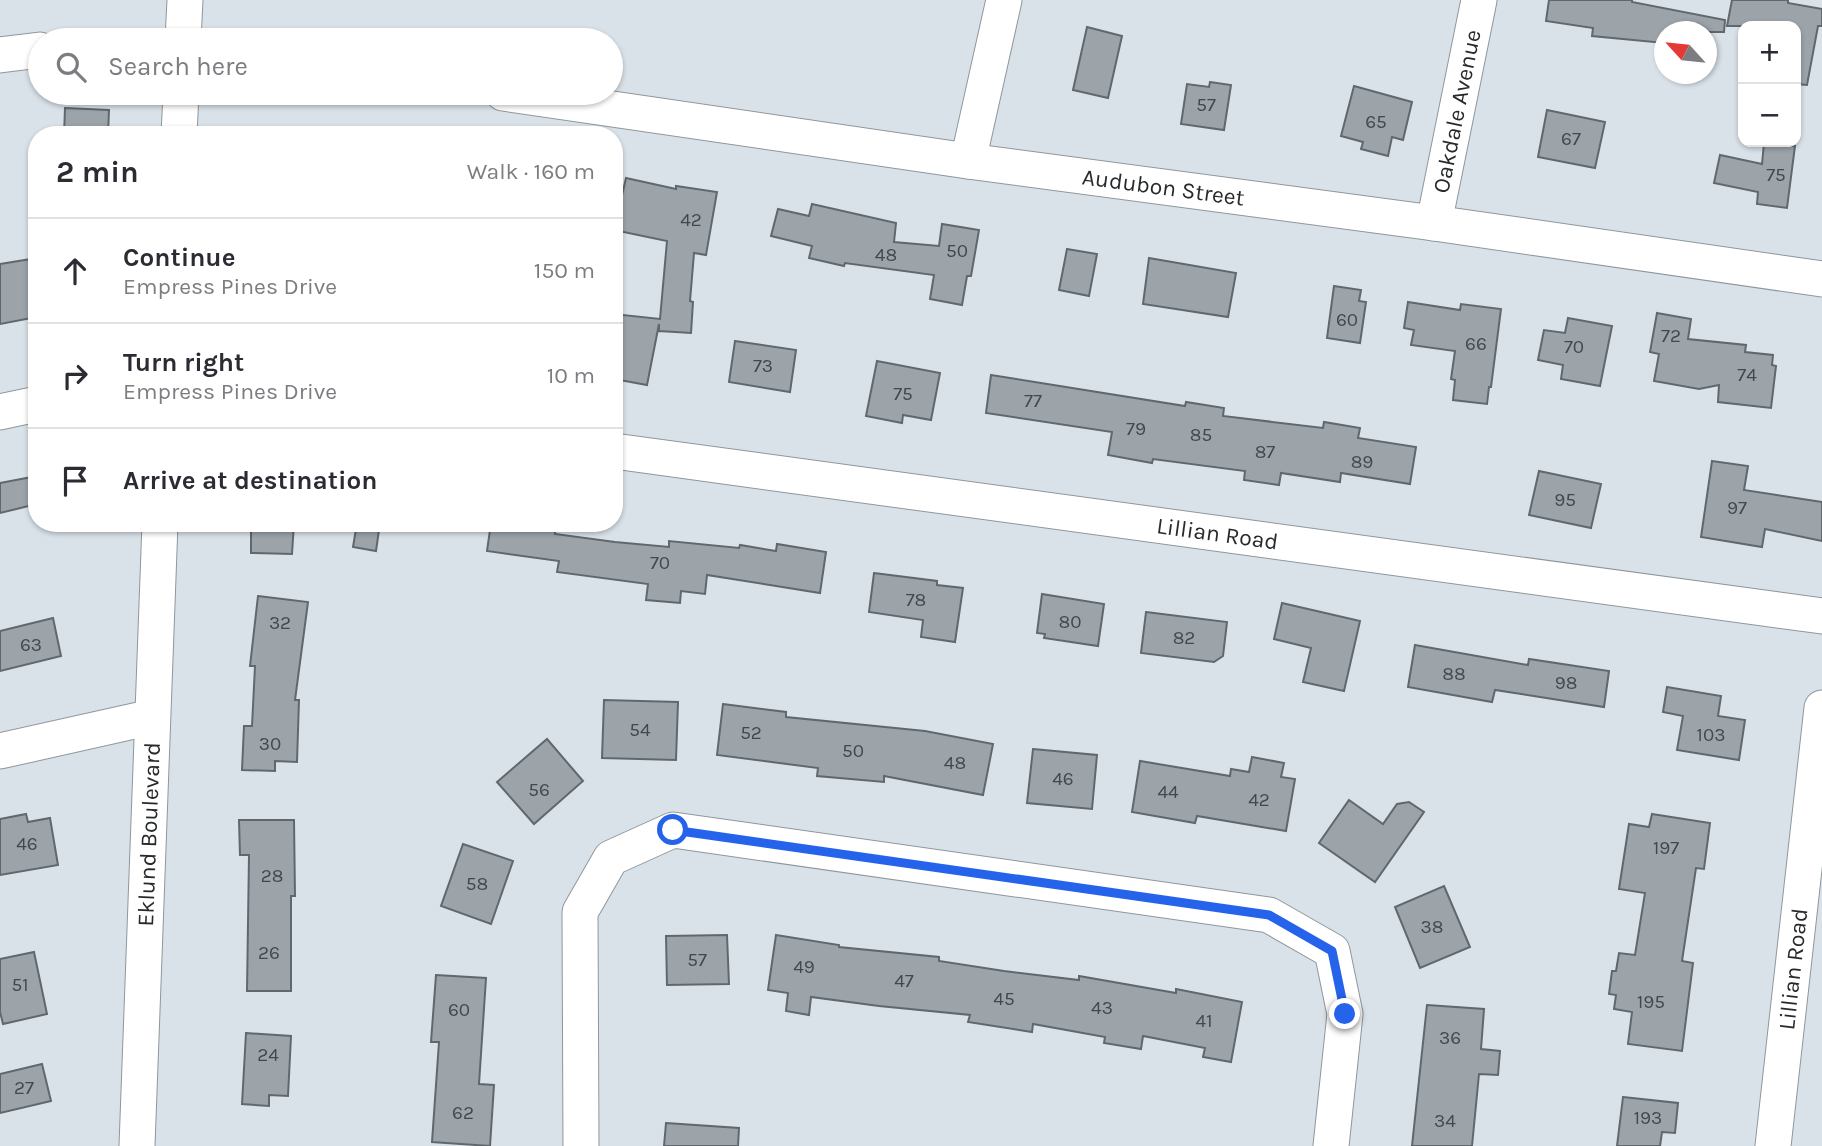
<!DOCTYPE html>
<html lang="en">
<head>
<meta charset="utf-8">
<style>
  :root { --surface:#fff; --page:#f2f2f3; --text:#2b2b33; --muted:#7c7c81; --line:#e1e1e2 }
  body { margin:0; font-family:Karla,sans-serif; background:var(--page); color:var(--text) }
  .controls { position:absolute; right:21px; top:21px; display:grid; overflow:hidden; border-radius:14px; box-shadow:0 2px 5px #0004 }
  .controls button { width:63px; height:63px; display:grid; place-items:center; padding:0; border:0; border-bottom:2px solid var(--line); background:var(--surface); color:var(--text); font:35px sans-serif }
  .compass { position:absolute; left:1654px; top:21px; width:63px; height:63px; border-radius:50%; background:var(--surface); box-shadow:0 2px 5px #0004; rotate:297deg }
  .stop { position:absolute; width:21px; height:21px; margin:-16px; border:5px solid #2563eb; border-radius:50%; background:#fff }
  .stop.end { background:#2563eb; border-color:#fff; box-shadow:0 2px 7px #0008 }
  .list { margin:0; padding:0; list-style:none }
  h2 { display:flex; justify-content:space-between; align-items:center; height:91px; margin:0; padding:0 28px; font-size:30px }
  h2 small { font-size:23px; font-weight:400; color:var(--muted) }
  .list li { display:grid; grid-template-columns:46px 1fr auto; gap:21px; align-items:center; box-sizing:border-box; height:105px; padding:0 28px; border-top:2px solid var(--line) }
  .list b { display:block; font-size:26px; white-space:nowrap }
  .list p { margin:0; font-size:23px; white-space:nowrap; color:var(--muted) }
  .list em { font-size:23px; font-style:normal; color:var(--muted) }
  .icon { flex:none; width:38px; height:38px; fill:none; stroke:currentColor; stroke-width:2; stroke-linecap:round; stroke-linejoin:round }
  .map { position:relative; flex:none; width:1822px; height:1146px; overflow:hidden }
  .search { position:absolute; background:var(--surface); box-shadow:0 2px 5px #0004; left:28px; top:28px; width:595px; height:77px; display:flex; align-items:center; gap:18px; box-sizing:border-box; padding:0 24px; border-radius:38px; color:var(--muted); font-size:26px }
  .panel { position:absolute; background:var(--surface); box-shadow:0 2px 5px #0004; left:28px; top:126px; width:595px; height:406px; border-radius:28px }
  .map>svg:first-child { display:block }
</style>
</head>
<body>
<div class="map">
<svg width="1822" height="1146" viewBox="0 0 1822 1146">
  <rect width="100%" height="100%" fill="#dae2e9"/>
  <!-- building -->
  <g fill="#9ca4aa" stroke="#61686d" stroke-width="2">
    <path d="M 1549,0 L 1632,0 L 1632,2 L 1725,20 L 1724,32 L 1664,32 L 1664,43 L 1592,36 L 1593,28 L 1546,21 Z"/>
    <path d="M 1732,0 L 1788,0 L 1788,3 L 1822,9 L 1822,26 L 1818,26 L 1807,85 L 1796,84 L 1796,26 L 1727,26 Z"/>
    <path d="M 1087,27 L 1122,36 L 1108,98 L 1073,90 Z"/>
    <path d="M 1210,82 L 1231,85 L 1224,130 L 1181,124 L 1187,84 L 1209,87 Z"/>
    <path d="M 1354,86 L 1412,102 L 1403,140 L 1392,137 L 1388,156 L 1361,149 L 1363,142 L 1341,136 Z"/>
    <path d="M 65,108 L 109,110 L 108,135 L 64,135 Z"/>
    <path d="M 1547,110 L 1605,122 L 1595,168 L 1538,157 Z"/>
    <path d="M 1764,143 L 1795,146 L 1787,208 L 1757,204 L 1758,192 L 1714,183 L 1720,155 L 1762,164 Z"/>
    <path d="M 626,178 L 676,189 L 676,186 L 717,192 L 706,255 L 694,253 L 690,301 L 693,302 L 691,333 L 659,331 L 659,324 L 647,385 L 614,379 L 614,314 L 660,319 L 667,241 L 614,230 Z"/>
    <path d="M 812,204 L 896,223 L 894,242 L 939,246 L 942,224 L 979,230 L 971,276 L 967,276 L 962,305 L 930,299 L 934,275 L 845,263 L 844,266 L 809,258 L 812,246 L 771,236 L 778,209 L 809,216 Z"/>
    <path d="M 1067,249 L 1097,254 L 1089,296 L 1059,290 Z"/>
    <path d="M 37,258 L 37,317 L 0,324 L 0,264 Z"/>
    <path d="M 1149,258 L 1236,273 L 1228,317 L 1143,304 Z"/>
    <path d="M 1334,286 L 1361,290 L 1359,301 L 1366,302 L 1360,343 L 1327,338 Z"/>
    <path d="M 1408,302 L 1460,310 L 1461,304 L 1501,309 L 1491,387 L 1489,387 L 1487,404 L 1453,400 L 1455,380 L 1451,379 L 1455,351 L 1411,345 L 1414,330 L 1404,328 Z"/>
    <path d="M 1657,313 L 1691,319 L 1688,339 L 1746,345 L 1745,352 L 1773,355 L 1772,365 L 1776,366 L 1771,408 L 1718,402 L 1719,385 L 1699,389 L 1654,381 L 1659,354 L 1650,352 Z"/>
    <path d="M 1568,318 L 1612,326 L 1600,386 L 1561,379 L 1563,365 L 1538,360 L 1544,330 L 1565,333 Z"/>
    <path d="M 735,341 L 796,350 L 790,392 L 729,382 Z"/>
    <path d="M 877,361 L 940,373 L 931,420 L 903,415 L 902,423 L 866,416 Z"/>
    <path d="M 991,375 L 1185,406 L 1186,402 L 1224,408 L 1223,416 L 1323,428 L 1324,422 L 1360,428 L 1358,438 L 1416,447 L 1410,484 L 1341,473 L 1340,482 L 1281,473 L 1279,485 L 1244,480 L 1245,471 L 1153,459 L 1152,463 L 1108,455 L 1112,432 L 986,413 Z"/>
    <path d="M 1712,461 L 1748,466 L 1744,490 L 1822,502 L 1822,541 L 1765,529 L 1762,547 L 1701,537 Z"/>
    <path d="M 1539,471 L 1601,484 L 1591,528 L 1529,515 Z"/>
    <path d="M 37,476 L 37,504 L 0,513 L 0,483 Z"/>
    <path d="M 251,523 L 294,523 L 292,554 L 251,553 Z"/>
    <path d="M 357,523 L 380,523 L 376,551 L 353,547 Z"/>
    <path d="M 491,523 L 556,523 L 555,534 L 615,542 L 669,547 L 669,541 L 739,548 L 740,545 L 776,551 L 777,544 L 826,552 L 820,593 L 707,575 L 705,594 L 681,591 L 680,603 L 646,600 L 648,584 L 557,572 L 559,561 L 487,551 Z"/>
    <path d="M 874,573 L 937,581 L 937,585 L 963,588 L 955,642 L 921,637 L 923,620 L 869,612 Z"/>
    <path d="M 1042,594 L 1104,604 L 1098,646 L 1044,638 L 1045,634 L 1037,633 Z"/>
    <path d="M 258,596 L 308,602 L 295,700 L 299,700 L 297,762 L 275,761 L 275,771 L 242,770 L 244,726 L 252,726 L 255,666 L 250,666 Z"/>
    <path d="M 1282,603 L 1360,621 L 1344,691 L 1303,682 L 1311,648 L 1274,639 Z"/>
    <path d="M 1146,612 L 1227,622 L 1223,656 L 1214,662 L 1141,653 Z"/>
    <path d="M 53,618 L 61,656 L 0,671 L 0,631 Z"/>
    <path d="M 1415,645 L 1528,665 L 1529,659 L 1609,671 L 1604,707 L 1495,690 L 1492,702 L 1408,687 Z"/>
    <path d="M 1667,687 L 1721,696 L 1718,716 L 1745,720 L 1739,760 L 1677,750 L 1683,716 L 1663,712 Z"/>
    <path d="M 604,700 L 678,702 L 676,760 L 602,758 Z"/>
    <path d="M 723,704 L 786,712 L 786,717 L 925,731 L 993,744 L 983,795 L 884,776 L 884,782 L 817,776 L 818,768 L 717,755 Z"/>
    <path d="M 547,739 L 583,781 L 534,824 L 497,782 Z"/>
    <path d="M 1033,749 L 1097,755 L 1092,809 L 1027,803 Z"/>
    <path d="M 1252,757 L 1284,763 L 1281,777 L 1295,779 L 1286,831 L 1197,816 L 1195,823 L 1132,812 L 1140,761 L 1230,776 L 1231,769 L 1249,772 Z"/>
    <path d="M 1349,800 L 1383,824 L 1397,804 L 1409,802 L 1424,812 L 1375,882 L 1319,843 Z"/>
    <path d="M 26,814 L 28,822 L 50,818 L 58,865 L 0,875 L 0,819 Z"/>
    <path d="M 1652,814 L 1710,823 L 1704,869 L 1696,868 L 1682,961 L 1693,963 L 1682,1051 L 1628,1044 L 1632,1012 L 1614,1009 L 1616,995 L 1609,994 L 1612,971 L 1616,971 L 1619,953 L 1635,955 L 1645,893 L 1619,889 L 1629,824 L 1649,827 Z"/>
    <path d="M 239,820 L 294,820 L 295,896 L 291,896 L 291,991 L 247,991 L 249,855 L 240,855 Z"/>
    <path d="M 463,844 L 513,861 L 491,924 L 441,906 Z"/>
    <path d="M 1444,886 L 1470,947 L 1420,968 L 1395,907 Z"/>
    <path d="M 727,935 L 729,984 L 667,985 L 666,936 Z"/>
    <path d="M 776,935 L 839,945 L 839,947 L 939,957 L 939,961 L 1004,971 L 1079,980 L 1079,976 L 1176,993 L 1176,989 L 1242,1002 L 1231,1062 L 1203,1057 L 1205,1048 L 1143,1036 L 1141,1049 L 1104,1043 L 1105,1037 L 1033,1024 L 1032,1032 L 968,1022 L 970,1015 L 879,1006 L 811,997 L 809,1015 L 786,1011 L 788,993 L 768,990 Z"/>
    <path d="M 34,952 L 47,1014 L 3,1024 L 0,1012 L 0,959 Z"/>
    <path d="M 436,975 L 486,978 L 479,1084 L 494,1085 L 490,1146 L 432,1142 L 439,1042 L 431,1042 Z"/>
    <path d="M 1427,1005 L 1484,1009 L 1481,1049 L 1500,1051 L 1498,1075 L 1479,1074 L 1472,1146 L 1412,1146 Z"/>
    <path d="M 246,1033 L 291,1036 L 288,1096 L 269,1095 L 269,1106 L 242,1104 Z"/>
    <path d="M 42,1064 L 51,1101 L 0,1113 L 0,1074 Z"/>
    <path d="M 1623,1097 L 1678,1103 L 1675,1133 L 1662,1132 L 1660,1146 L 1617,1146 Z"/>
    <path d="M 666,1123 L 739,1128 L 738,1146 L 664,1146 Z"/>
  </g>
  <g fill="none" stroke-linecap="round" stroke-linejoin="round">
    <defs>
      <g id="minor">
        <path d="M 183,40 L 185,0"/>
        <path d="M 0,55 L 40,50"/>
        <path id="s1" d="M 503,93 L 968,161 L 1434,223 L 1822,279"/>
        <path d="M 179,135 L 181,93"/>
        <path d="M 968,161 L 1004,0"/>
        <path id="s2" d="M 1434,223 L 1479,0"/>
        <path d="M 0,412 L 37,404"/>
        <path id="s3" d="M 614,451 L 1822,616"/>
        <path d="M 0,751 L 152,717"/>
        <path id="s4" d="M 137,1146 L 160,523"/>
        <path d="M 581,1146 L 580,912 L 611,858 L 673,830 L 1269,915 L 1332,951 L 1345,1014 L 1331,1146"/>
        <path id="s5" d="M 1773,1146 L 1822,708"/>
      </g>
    </defs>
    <!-- minor casing -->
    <use href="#minor" stroke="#8f979c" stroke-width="37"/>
    <!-- minor -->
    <use href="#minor" stroke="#fff" stroke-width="35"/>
  </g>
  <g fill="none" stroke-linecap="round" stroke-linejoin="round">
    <!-- route -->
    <path stroke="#2563eb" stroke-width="9" d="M 673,830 L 1269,915 L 1332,951 L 1345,1014"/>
  </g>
  <g text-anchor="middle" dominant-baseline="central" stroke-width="5" stroke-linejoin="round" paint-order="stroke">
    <!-- number labels -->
    <g font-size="19" fill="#44484c">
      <text x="1206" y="105">57</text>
      <text x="1376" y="122">65</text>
      <text x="1571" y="139">67</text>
      <text x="1776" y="175">75</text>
      <text x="691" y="220">42</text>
      <text x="957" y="251">50</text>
      <text x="886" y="255">48</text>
      <text x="1347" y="320">60</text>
      <text x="1671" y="336">72</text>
      <text x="1476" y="344">66</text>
      <text x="1574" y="347">70</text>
      <text x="763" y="366">73</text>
      <text x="1747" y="375">74</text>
      <text x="903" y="394">75</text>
      <text x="1033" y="401">77</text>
      <text x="1136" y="429">79</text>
      <text x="1201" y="435">85</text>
      <text x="1265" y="452">87</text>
      <text x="1362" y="462">89</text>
      <text x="1565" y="500">95</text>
      <text x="1737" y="508">97</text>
      <text x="660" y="563">70</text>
      <text x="916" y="600">78</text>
      <text x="1070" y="622">80</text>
      <text x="280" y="623">32</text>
      <text x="1184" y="638">82</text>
      <text x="31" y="645">63</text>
      <text x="1454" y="674">88</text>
      <text x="1566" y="683">98</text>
      <text x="640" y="730">54</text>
      <text x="751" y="733">52</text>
      <text x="1711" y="735">103</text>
      <text x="270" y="744">30</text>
      <text x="853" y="751">50</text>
      <text x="955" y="763">48</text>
      <text x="1063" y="779">46</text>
      <text x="539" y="790">56</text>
      <text x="1168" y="792">44</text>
      <text x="1259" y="800">42</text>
      <text x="27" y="844">46</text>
      <text x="1666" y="848">197</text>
      <text x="272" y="876">28</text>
      <text x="477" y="884">58</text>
      <text x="1432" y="927">38</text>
      <text x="269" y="953">26</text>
      <text x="697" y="960">57</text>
      <text x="804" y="967">49</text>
      <text x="904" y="981">47</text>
      <text x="20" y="985">51</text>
      <text x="1004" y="999">45</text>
      <text x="1651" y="1002">195</text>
      <text x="1102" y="1008">43</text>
      <text x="459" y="1010">60</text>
      <text x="1204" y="1021">41</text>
      <text x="1450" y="1038">36</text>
      <text x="268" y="1055">24</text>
      <text x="24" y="1088">27</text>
      <text x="463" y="1113">62</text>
      <text x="1648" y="1118">193</text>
      <text x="1445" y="1121">34</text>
    </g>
    <!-- street labels -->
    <g font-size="23" fill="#272a2c" stroke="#dae2e9">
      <text stroke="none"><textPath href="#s2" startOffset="114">Oakdale Avenue</textPath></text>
      <text stroke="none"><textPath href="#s1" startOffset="667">Audubon Street</textPath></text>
      <text stroke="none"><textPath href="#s3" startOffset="609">Lillian Road</textPath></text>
      <text stroke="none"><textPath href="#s4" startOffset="312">Eklund Boulevard</textPath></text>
      <text stroke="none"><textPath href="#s5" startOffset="178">Lillian Road</textPath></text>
    </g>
  </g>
</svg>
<div class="controls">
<button>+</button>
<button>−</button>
</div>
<svg class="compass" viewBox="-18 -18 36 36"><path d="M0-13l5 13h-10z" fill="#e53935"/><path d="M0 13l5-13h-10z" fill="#7c7c81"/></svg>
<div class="stop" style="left:673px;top:830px"></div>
<div class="stop end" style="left:1345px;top:1014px"></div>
<div class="search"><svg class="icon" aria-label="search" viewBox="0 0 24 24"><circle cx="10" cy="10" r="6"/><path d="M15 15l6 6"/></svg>Search here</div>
<section class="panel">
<h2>2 min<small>Walk · 160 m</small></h2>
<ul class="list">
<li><svg class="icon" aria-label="ahead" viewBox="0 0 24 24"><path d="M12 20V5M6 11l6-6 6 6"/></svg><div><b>Continue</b><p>Empress Pines Drive</p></div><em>150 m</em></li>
<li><svg class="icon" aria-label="right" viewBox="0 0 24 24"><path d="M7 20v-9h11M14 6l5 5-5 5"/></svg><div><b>Turn right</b><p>Empress Pines Drive</p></div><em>10 m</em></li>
<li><svg class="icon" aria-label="arrive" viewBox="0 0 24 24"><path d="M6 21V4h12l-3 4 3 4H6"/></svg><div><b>Arrive at destination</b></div></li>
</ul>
</section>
</div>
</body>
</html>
